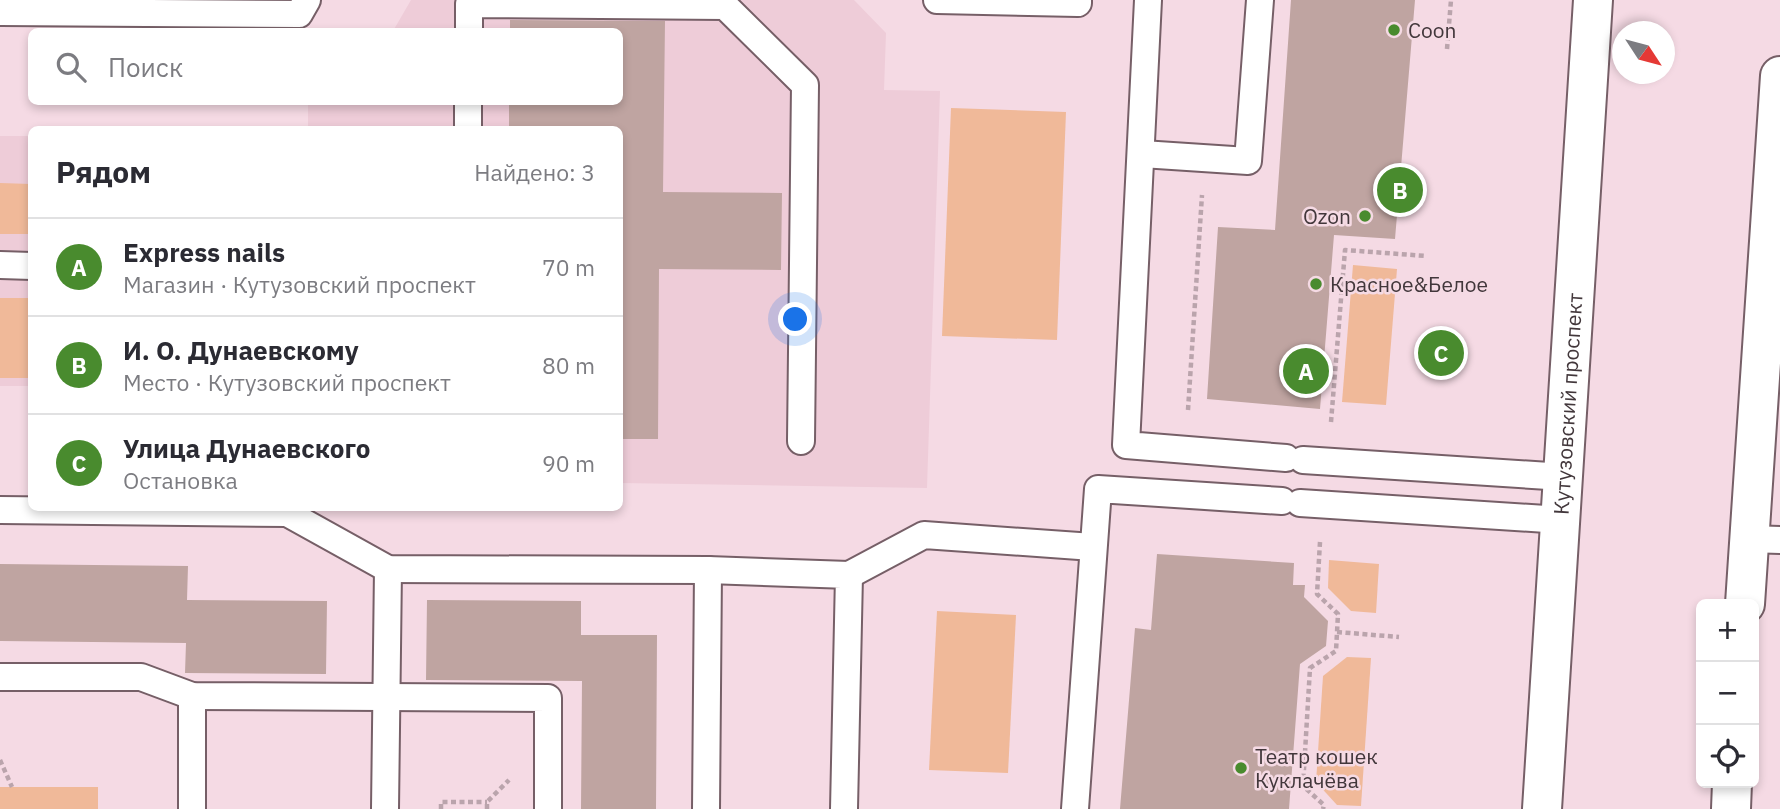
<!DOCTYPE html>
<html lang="ru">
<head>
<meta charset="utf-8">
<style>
  :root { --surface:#fff; --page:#f2f2f3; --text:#2b2b33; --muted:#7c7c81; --line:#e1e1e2; --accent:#498b2e }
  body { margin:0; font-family:"IBM Plex Sans",sans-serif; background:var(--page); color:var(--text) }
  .controls { position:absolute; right:21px; bottom:21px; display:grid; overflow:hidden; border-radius:10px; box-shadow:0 4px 10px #0003 }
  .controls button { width:63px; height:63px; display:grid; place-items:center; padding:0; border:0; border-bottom:2px solid var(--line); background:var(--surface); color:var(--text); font:35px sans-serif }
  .compass { position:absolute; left:1612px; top:21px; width:63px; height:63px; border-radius:50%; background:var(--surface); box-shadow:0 4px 10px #0003; rotate:126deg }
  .you { position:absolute; left:796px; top:320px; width:24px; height:24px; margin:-18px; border:5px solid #fff; border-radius:50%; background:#1a73e8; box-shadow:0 0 0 10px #1a73e833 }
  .badge { display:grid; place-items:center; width:46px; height:46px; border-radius:50%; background:var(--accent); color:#fff; font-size:23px; font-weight:700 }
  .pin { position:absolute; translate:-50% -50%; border:4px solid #fff; box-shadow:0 2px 7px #0006 }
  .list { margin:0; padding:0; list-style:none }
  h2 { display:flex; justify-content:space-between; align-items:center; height:91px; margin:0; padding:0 28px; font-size:30px }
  h2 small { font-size:23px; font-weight:400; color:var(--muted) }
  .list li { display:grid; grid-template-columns:46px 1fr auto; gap:21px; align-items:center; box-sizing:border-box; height:98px; padding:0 28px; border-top:2px solid var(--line) }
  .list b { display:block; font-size:26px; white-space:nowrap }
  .list p { margin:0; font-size:23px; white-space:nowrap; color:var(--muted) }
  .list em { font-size:23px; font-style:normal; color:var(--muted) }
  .icon { flex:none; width:38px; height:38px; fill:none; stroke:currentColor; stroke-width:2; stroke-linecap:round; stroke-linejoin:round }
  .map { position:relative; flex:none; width:1780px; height:809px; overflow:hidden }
  .search { position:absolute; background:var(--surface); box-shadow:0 4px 10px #0003; left:28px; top:28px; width:595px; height:77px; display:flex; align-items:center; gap:18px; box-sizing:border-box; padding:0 24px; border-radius:10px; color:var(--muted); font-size:26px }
  .panel { position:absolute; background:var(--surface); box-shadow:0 4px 10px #0003; left:28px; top:126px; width:595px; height:385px; border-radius:10px }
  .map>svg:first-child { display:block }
</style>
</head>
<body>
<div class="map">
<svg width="1780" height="809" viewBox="0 0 1780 809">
  <rect width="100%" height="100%" fill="#f5dae4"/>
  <!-- built -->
  <g fill="#eeccd8">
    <path d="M 411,0 L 854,0 L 886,33 L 884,90 L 940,91 L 927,488 L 620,483 L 620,130 L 308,130 L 308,102 L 620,102 L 620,32 L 393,31 Z"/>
    <rect x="0" y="136" width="31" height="250"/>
  </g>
  <!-- green -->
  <g fill="#f0b999">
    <path d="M 951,108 L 1066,112 L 1057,340 L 942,336 Z"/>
    <path d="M 0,183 L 31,184 L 31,234 L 0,234 Z"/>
    <path d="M 1353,265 L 1397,269 L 1386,405 L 1342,402 Z"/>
    <rect x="0" y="298" width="31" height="80"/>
    <path d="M 1329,560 L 1379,564 L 1376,613 L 1351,611 L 1328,588 Z"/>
    <path d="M 937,611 L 1016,615 L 1008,773 L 929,770 Z"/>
    <path d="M 1347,657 L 1371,658 L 1361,806 L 1337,805 L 1316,782 L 1323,676 Z"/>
    <rect x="0" y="787" width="98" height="22"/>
  </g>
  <!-- building -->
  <g fill="#bfa4a1">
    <path d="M 1291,0 L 1415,0 L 1395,239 L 1334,235 L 1320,409 L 1207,399 L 1218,227 L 1275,230 Z"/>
    <path d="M 510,20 L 665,21 L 663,192 L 782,193 L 781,270 L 659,269 L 658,439 L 620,439 L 620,130 L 509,130 L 509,102 L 620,102 L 620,32 L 510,32 Z"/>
    <path d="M 1157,554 L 1294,563 L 1293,585 L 1305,585 L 1304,597 L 1328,621 L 1326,646 L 1300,664 L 1289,809 L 1120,809 L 1135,628 L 1151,630 Z"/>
    <path d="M 0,564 L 188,566 L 187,600 L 327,601 L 326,674 L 185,673 L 186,643 L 0,641 Z"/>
    <path d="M 427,600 L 581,601 L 581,635 L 657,635 L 656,809 L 581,809 L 582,681 L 426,680 Z"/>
  </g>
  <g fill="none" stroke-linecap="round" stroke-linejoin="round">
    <defs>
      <g id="service">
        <path d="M 937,0 L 1078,3 L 1078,0"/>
        <path d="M 1148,0 L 1126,445 L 1286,458"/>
        <path d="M 0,12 L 299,14 L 307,0"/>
        <path d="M 469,32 L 469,4 L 725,6 L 805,85 L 801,441"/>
        <path d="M 468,130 L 468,102"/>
        <path d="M 1142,154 L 1248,161 L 1260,0"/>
        <path d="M 0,265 L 32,266"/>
        <path d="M 1303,460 L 1564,477"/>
        <path d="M 1300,503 L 1561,520"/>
        <path d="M 0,510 L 287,513 L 388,569 L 708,570 L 706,809"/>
        <path d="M 1749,539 L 1780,540"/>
        <path d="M 708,570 L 849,575 L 844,809"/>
        <path d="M 849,575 L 924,535 L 1093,547"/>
        <path d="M 0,677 L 141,677 L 192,696 L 548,698 L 548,809"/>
        <path d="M 192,696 L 192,809"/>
        <path d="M 385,809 L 388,569"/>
        <path d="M 1075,809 L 1098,489 L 1282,501"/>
      </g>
      <g id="primary">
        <path d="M 1745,604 L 1780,76"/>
        <path id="s1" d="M 1542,809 L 1593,0"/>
        <path d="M 1731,809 L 1732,783"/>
      </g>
    </defs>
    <!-- service casing -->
    <use href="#service" stroke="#765f67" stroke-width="30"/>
    <!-- primary casing -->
    <use href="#primary" stroke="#765f67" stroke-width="42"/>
    <!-- path -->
    <g stroke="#baa4ac" stroke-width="4.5" stroke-dasharray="5 3.5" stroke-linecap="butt">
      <path d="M 1447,49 L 1451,0"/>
      <path d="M 1188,410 L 1202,195"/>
      <path d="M 1331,422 L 1345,250 L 1427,256"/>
      <path d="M 1320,542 L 1317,594 L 1338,614 L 1336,651 L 1310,668 L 1303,786 L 1324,805 L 1323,809"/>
      <path d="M 1337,632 L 1399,637"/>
      <path d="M 0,760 L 12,787"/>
      <path d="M 441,809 L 441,802 L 487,802"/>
      <path d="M 487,809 L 487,802 L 509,780"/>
    </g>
    <!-- service -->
    <use href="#service" stroke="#fff" stroke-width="26"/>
    <!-- primary -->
    <use href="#primary" stroke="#fff" stroke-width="38"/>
  </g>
  <!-- markers -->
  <g fill="#498b2e" stroke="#f5dae4" stroke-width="2.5">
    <circle cx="1394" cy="30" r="7"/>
    <circle cx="1365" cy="216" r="7"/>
    <circle cx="1316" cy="284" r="7"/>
    <circle cx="1241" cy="768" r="7"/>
  </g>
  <g text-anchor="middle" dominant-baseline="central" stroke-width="5" stroke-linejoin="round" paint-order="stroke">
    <!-- poi labels -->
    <g font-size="21" fill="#42373b" stroke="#f5dae4" text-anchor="start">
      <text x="1408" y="30">Coon</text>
      <text x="1351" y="216" text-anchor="end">Ozon</text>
      <text x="1330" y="284">Красное&amp;Белое</text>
      <text x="1255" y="756">Театр кошек<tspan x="1255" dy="24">Куклачёва</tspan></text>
    </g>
    <!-- street labels -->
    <g font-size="21" fill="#42373b" stroke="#f5dae4">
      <text stroke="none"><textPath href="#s1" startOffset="406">Кутузовский проспект</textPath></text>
    </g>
  </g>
</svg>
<div class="controls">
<button>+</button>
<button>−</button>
<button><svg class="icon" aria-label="locate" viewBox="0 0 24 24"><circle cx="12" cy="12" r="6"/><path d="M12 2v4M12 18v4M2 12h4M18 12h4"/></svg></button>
</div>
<svg class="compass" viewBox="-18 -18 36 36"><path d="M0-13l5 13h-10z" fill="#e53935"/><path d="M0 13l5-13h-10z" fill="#7c7c81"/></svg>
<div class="you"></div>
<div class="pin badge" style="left:1306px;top:371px">A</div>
<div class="pin badge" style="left:1400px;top:190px">B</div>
<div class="pin badge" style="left:1441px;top:353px">C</div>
<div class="search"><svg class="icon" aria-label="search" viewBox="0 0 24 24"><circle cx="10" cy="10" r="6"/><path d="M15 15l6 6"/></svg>Поиск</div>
<section class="panel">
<h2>Рядом<small>Найдено: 3</small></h2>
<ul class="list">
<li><span class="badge">A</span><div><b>Express nails</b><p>Магазин · Кутузовский проспект</p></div><em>70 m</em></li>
<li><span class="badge">B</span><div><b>И. О. Дунаевскому</b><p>Место · Кутузовский проспект</p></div><em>80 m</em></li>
<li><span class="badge">C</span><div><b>Улица Дунаевского</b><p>Остановка</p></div><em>90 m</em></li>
</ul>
</section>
</div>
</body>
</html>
